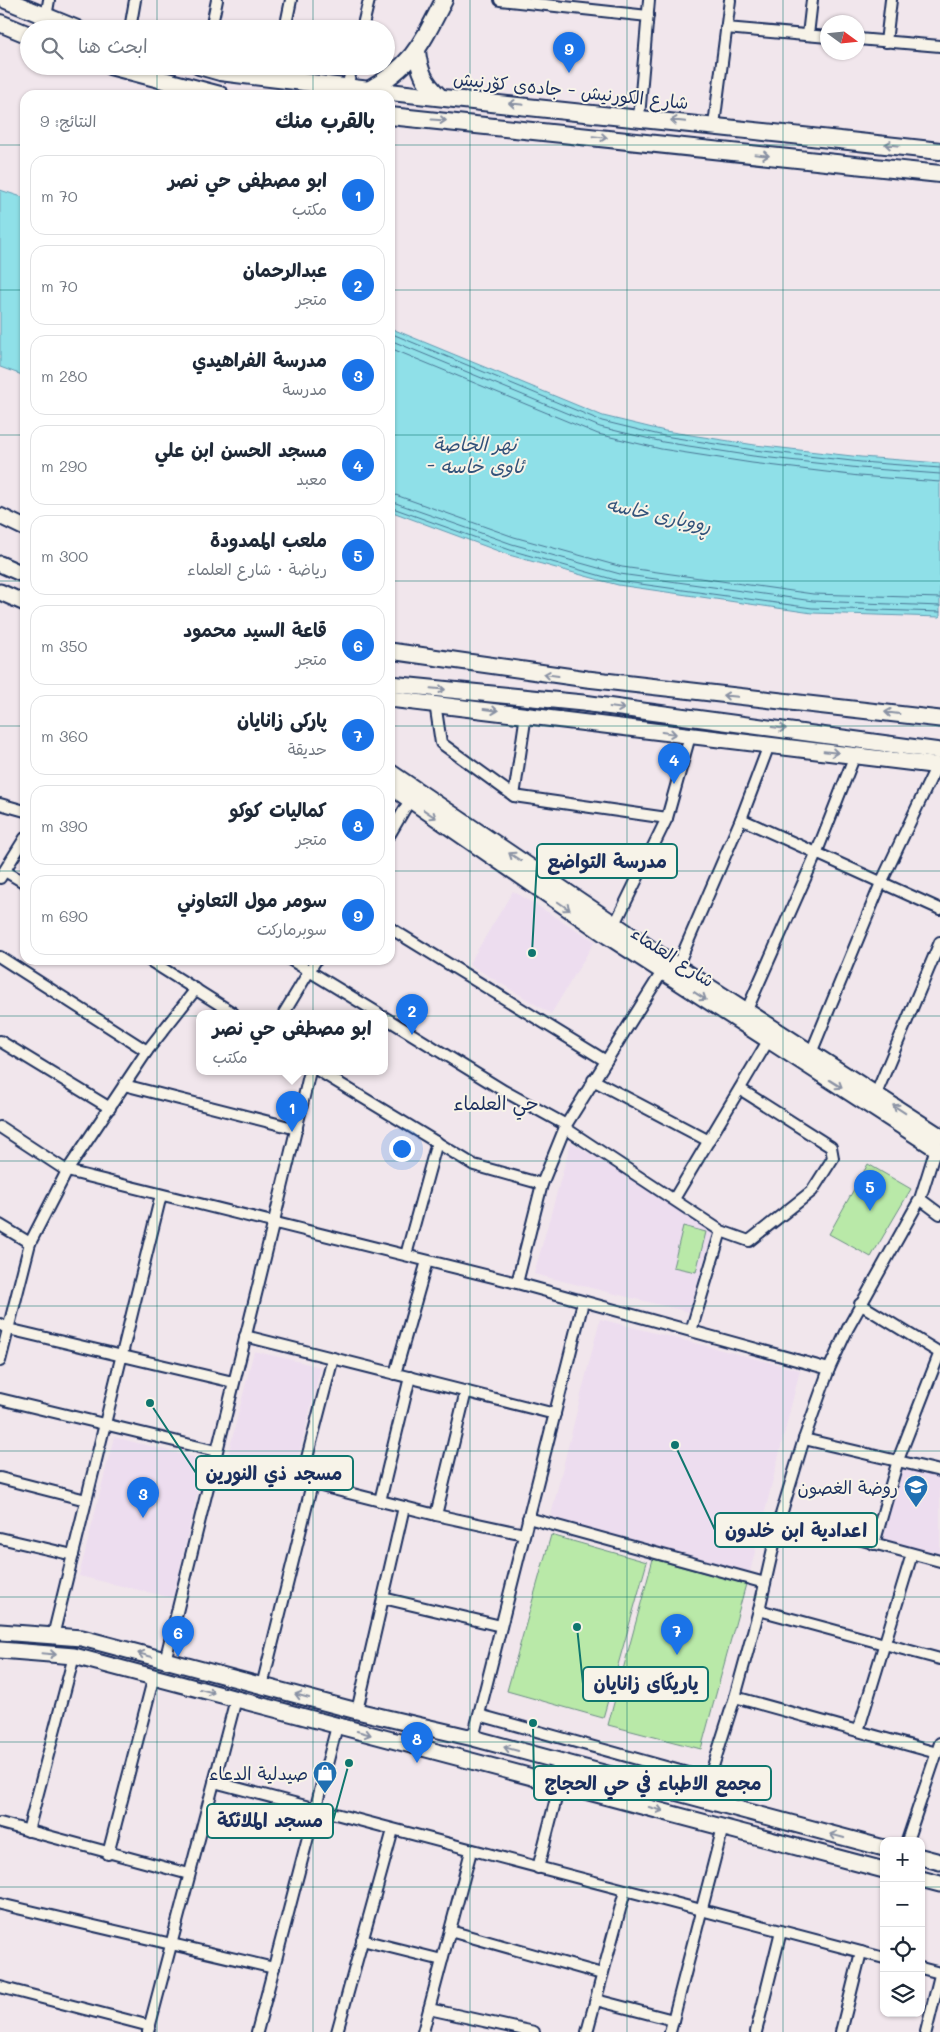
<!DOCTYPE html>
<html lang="ar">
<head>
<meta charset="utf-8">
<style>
  :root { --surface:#fff; --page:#f2f2f3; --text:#1f2937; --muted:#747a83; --line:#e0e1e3; --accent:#1a73e8 }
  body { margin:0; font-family:Mali,"Playpen Sans Arabic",sans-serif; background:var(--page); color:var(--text); direction:rtl }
  .controls { position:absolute; right:15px; bottom:15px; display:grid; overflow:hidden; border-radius:10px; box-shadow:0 1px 4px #0004 }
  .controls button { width:45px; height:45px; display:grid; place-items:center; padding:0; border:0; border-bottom:1px solid var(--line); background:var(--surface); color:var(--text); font:25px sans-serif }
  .compass { position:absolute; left:820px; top:15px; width:45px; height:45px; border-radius:50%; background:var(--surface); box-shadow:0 1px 4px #0004; rotate:105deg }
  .you { position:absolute; left:401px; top:1148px; width:18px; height:18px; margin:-12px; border:4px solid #fff; border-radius:50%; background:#1a73e8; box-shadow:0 0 0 8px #1a73e833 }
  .badge { display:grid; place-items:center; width:32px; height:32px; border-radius:50%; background:var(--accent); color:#fff; font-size:16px; font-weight:700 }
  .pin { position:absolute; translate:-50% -41px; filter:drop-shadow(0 1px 2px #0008) }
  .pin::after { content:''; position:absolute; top:26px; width:18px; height:15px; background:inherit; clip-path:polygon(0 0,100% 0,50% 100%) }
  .popup { position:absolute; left:196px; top:1010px; width:192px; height:65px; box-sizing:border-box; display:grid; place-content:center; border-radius:10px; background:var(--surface); filter:drop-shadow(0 1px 4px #0005); font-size:16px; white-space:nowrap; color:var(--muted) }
  .popup b { font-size:19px; color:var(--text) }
  .popup::after { content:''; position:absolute; left:50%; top:100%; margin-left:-10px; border:10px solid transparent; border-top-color:var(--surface) }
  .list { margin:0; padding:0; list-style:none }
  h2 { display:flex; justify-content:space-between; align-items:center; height:65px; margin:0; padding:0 20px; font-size:21px }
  h2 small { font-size:16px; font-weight:400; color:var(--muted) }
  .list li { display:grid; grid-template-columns:32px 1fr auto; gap:15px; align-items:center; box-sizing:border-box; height:80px; margin:0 10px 10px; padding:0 10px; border:1px solid var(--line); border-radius:15px }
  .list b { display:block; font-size:19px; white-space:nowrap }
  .list p { margin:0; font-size:16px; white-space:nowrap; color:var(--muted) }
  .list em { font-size:16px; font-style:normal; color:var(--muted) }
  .icon { flex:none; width:28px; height:28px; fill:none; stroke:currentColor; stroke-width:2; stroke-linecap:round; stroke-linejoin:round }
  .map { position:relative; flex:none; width:940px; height:2032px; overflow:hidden; direction:ltr }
  .search { position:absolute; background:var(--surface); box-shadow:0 1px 4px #0004; left:20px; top:20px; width:375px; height:55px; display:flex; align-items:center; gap:12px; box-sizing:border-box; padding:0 18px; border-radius:28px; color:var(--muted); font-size:19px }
  .panel { position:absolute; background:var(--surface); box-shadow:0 1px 4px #0004; left:20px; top:90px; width:375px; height:875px; border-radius:15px; direction:rtl }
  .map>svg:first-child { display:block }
</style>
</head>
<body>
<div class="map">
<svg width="940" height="2032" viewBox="0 0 940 2032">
  <rect width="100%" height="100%" fill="#f1e6ec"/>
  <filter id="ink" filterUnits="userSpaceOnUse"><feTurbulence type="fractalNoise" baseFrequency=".02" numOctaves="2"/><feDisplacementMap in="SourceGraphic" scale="10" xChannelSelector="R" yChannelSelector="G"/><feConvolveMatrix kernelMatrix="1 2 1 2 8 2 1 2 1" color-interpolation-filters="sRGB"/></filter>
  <g filter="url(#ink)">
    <!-- built -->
    <g fill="#edddef">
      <path d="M 513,891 L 595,941 L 551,1014 L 469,964 Z"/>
      <path d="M 571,1142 L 713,1230 L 689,1312 L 534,1274 Z"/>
      <path d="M 600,1319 L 800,1370 L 750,1572 L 550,1519 Z"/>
      <path d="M 254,1351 L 321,1367 L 295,1470 L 228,1455 Z"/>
      <path d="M 114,1437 L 205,1460 L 173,1598 L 79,1576 Z"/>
      <path d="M 903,1467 L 940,1476 L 940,1555 L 883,1539 Z"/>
    </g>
    <!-- green -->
    <g fill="#b9e9a8" stroke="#6a8c83">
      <path d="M 868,1164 L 911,1189 L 871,1257 L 829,1234 Z"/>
      <path d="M 683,1226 L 706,1232 L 696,1272 L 673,1267 Z"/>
      <path d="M 551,1535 L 647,1562 L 603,1718 L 507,1691 Z"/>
      <path d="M 653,1559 L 746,1584 L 701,1749 L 608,1725 Z"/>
    </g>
    <!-- water -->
    <g fill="#8fe0e8" stroke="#6199b1">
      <path d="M 0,190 L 25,198 L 25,376 L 0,367 Z"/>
      <path d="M 390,328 L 603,416 L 665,431 L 755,445 L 861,457 L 940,463 L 940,617 L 812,613 L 618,585 L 509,555 L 390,511 Z"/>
    </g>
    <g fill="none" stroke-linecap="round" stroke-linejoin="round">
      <!-- shore -->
      <g stroke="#497695" stroke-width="1">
        <path d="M 390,333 L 602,421 L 664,436 L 754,450 L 861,462 L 940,468"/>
        <path d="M 390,340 L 600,427 L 663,442 L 753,456 L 860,468 L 940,474"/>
        <path d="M 390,348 L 598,434 L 661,449 L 752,463 L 859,476 L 940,482"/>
        <path d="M 390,493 L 514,537 L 622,567 L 813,594 L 940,598"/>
        <path d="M 390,501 L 512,544 L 620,574 L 813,601 L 940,606"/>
        <path d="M 390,507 L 510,550 L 619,581 L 812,608 L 940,612"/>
      </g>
      <defs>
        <g id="street">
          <path d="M 500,0 L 648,16"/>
          <path d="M 46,17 L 49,0"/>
          <path d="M 726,28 L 828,37"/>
          <path d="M 130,29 L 135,0"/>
          <path d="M 211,29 L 217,0"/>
          <path d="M 285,29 L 291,0"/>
          <path d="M 362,29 L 369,0"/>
          <path d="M 808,35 L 812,0"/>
          <path d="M 858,39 L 940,46"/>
          <path d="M 886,42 L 891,0"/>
          <path d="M 347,88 L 352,66"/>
          <path d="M 639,117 L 649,0"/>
          <path d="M 714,125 L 730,0"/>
          <path d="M 435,703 L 441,743 L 514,796 L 667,818"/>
          <path d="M 514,796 L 526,714"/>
          <path d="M 0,804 L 25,811"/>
          <path d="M 741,819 L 940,909"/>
          <path d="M 390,834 L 410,800"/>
          <path d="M 5,871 L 25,883"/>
          <path d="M 0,878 L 25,838"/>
          <path d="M 615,924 L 667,818 L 690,736"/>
          <path d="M 390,928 L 606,1061"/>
          <path d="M 0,957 L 147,1051"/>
          <path d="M 149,960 L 233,1013"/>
          <path d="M 291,960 L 378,1013"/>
          <path d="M 677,967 L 741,819 L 769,745"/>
          <path d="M 746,1012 L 816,854 L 855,755"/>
          <path d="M 284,1013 L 316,960"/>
          <path d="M 384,1017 L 504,1091 L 566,1125"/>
          <path d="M 0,1041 L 110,1108"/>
          <path d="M 811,1053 L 881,883 L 937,765"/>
          <path d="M 319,1071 L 474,1165 L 542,1184"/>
          <path d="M 593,1080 L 709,1141"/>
          <path d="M 124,1085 L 297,1129"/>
          <path d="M 876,1094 L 940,942"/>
          <path d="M 0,1127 L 67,1171 L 517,1283 L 829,1369"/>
          <path d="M 565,1128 L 721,1231 L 749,1241 L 812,1191 L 833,1158 L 831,1147 L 740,1089"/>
          <path d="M 674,1199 L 768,1041"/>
          <path d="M 920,1199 L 940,1214"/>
          <path d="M 0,1225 L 30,1243"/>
          <path d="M 406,1255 L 437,1142"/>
          <path d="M 517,1283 L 542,1184 L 566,1125 L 662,972"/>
          <path d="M 860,1304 L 940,1353"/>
          <path d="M 0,1324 L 8,1329 L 233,1382"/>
          <path d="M 691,1331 L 721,1231"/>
          <path d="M 245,1336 L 555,1414"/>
          <path d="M 0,1361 L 30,1243 L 67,1171 L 147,1051 L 196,989"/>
          <path d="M 395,1374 L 427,1261"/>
          <path d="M 0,1399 L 216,1451"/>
          <path d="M 804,1439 L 940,1471"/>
          <path d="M 214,1459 L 436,1515 L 524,1534"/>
          <path d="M 0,1478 L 86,1500"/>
          <path d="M 301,1481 L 333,1358"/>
          <path d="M 380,1501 L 410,1377"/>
          <path d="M 436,1515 L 466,1391"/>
          <path d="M 528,1518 L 765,1583"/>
          <path d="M 780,1518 L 940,1561"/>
          <path d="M 0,1538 L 73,1555"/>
          <path d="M 874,1544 L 898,1460 L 940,1352"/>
          <path d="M 383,1598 L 501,1626"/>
          <path d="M 759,1610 L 940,1659"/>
          <path d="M 53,1636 L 161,1195"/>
          <path d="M 165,1661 C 213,1464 264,1268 310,1071"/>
          <path d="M 262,1686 L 312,1484"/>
          <path d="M 735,1697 L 937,1753"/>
          <path d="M 357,1711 L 404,1507"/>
          <path d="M 479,1715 L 709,1779"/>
          <path d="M 858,1731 L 912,1554"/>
          <path d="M 473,1738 L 583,1302"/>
          <path d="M 214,1782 L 884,1958"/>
          <path d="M 702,1801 L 735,1697 L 759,1610 L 780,1518 L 804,1439 L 829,1369 L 848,1328 L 920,1199 L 936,1148"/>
          <path d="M 0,1823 L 189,1874"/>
          <path d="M 28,1831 L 74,1656"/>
          <path d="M 907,1841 L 940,1743"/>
          <path d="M 108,1854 L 154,1676"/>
          <path d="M 538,1868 L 560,1783"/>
          <path d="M 0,1904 L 274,1968"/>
          <path d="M 450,1931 L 602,1974"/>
          <path d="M 362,1940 L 442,1960"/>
          <path d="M 921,1968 L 940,1973"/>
          <path d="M 0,1987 L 150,2026"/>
          <path d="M 596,2000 L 673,2020"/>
          <path d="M 429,2009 L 534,2032"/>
          <path d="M 148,2032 L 236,1699"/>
          <path d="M 257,2032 L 337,1726"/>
          <path d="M 337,2032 L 393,1830"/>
          <path d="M 423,2032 L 471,1851"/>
          <path d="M 587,2032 L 625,1891"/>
          <path d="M 670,2032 L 723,1827"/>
          <path d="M 756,2032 L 781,1931"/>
          <path d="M 841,2032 L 861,1952"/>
          <path d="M 926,2032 L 940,1975"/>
        </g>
        <g id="secondary">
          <path d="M 0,516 L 25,528"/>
          <path d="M 0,564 L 25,575"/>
          <path d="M 0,592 L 25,603"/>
          <path d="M 390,651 L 587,679 L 940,719"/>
          <path d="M 390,684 L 583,703 L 940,751"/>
          <path d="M 390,699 L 940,766"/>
          <path d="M 390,772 L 663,957 L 940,1136"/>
          <path d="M 390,786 L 609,937 L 940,1151"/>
          <path d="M 0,1632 L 82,1638 L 357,1711 L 473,1738 L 884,1848"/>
          <path d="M 0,1650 L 74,1656 L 884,1870"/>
          <path d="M 921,1857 L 940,1862"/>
          <path d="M 921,1879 L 940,1884"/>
        </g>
        <g id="primary">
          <path d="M 6,0 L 77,29"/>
          <path d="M 0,23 L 29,35"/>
          <path d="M 417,51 C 419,71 425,83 439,96"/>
          <path d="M 110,66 L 220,95"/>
          <path d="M 199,66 L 220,72 C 459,102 700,124 940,151"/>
          <path d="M 367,91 C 413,65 421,45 444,0"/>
          <path d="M 390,116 L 940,174"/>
        </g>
      </defs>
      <!-- street casing -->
      <use href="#street" stroke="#1b2f5e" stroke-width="14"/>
      <!-- secondary casing -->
      <use href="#secondary" stroke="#1b2f5e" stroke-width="19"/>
      <!-- primary casing -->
      <use href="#primary" stroke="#1b2f5e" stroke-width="20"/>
      <!-- street -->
      <use href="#street" stroke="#f7f3e8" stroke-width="10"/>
      <!-- secondary -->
      <use href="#secondary" stroke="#f7f3e8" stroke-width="15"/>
      <!-- primary -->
      <use href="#primary" stroke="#f7f3e8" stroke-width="16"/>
    </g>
    <!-- one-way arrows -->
    <defs><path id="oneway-shaft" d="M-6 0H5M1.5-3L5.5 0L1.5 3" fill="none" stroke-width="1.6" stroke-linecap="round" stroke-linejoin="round" transform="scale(1.25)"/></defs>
    <g stroke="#8991a3">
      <use href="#oneway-shaft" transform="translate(516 104) rotate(-174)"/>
      <use href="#oneway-shaft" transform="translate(439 120) rotate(4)"/>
      <use href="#oneway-shaft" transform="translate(678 121) rotate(-174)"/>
      <use href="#oneway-shaft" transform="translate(600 137) rotate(6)"/>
      <use href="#oneway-shaft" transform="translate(892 145) rotate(-174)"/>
      <use href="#oneway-shaft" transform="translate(762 155) rotate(6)"/>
      <use href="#oneway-shaft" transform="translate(551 675) rotate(-172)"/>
      <use href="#oneway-shaft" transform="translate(438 689) rotate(5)"/>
      <use href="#oneway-shaft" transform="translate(730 696) rotate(-174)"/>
      <use href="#oneway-shaft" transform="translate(617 708) rotate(8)"/>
      <use href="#oneway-shaft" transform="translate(491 710) rotate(7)"/>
      <use href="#oneway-shaft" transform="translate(892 713) rotate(-173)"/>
      <use href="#oneway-shaft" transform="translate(779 728) rotate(7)"/>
      <use href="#oneway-shaft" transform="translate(669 733) rotate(8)"/>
      <use href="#oneway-shaft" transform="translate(831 752) rotate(6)"/>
      <use href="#oneway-shaft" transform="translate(430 814) rotate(34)"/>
      <use href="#oneway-shaft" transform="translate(515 857) rotate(-146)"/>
      <use href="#oneway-shaft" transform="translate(564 906) rotate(35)"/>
      <use href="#oneway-shaft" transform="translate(700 996) rotate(33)"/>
      <use href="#oneway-shaft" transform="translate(836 1084) rotate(32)"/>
      <use href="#oneway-shaft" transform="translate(899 1109) rotate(-147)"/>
      <use href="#oneway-shaft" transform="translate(49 1654) rotate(5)"/>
      <use href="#oneway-shaft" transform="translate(145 1655) rotate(-165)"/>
      <use href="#oneway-shaft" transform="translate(207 1691) rotate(15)"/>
      <use href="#oneway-shaft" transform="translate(302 1696) rotate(-165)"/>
      <use href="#oneway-shaft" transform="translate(364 1733) rotate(15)"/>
      <use href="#oneway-shaft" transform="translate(511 1749) rotate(-165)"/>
      <use href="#oneway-shaft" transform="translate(656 1809) rotate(15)"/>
      <use href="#oneway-shaft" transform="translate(837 1836) rotate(-165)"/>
    </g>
  </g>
  <!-- grid -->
  <path fill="none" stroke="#0f766e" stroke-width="1" stroke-opacity="0.55" d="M 157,0 L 157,29M 313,0 L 313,29M 470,0 L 470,2032M 627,0 L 627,2032M 783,0 L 783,2032M 157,66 L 157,95M 313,66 L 313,95M 0,145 L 25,145M 390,145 L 940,145M 0,290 L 25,290M 390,290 L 940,290M 0,435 L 25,435M 390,435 L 940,435M 0,581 L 25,581M 390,581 L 940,581M 0,726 L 25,726M 390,726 L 940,726M 0,871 L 25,871M 390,871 L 940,871M 157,960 L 157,2032M 313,960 L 313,2032M 0,1016 L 940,1016M 0,1161 L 940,1161M 0,1306 L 940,1306M 0,1451 L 940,1451M 0,1597 L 940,1597M 0,1742 L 940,1742M 0,1887 L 884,1887M 921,1887 L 940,1887"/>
  <!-- icons -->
  <defs>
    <symbol id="school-pin" viewBox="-11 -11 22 30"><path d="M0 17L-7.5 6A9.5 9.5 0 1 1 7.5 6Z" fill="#1f6fb2" stroke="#f7f3e8"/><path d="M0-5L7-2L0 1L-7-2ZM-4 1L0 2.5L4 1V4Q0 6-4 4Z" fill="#fff"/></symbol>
    <symbol id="shop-pin" viewBox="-11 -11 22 30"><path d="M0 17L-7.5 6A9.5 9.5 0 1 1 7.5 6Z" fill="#1f6fb2" stroke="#f7f3e8"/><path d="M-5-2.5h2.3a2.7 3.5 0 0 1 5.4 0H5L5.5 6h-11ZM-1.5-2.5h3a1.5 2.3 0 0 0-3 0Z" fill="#fff"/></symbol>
  </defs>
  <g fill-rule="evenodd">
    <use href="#school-pin" x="902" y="1473" width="28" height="38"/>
    <use href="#shop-pin" x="311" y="1759" width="28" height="38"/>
  </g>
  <g text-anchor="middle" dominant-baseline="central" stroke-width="4" stroke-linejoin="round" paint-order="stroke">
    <!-- street labels -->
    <g font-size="18" fill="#1b2f5e" stroke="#f7f3e8">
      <text transform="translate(571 90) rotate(6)">شارع الكورنيش - جادەی کۆرنیش</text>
      <text transform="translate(673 956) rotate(33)">شارع العلماء</text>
    </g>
    <!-- poi labels -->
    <g font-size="18" fill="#1b2f5e" stroke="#f7f3e8" text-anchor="end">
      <text x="898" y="1487">روضة الغصون</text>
      <text x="308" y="1773">صيدلية الدعاء</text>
    </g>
    <!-- water labels -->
    <g font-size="19" font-style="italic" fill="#32527a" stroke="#f7f3e8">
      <text x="475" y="443">نهر الخاصة<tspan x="475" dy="22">- ئاوی خاسە</tspan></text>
      <text transform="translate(659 514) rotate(12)">ڕووباری خاسە</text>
    </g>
    <!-- neighbourhood labels -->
    <g font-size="19" fill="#1b2f5e" stroke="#f7f3e8">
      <text x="496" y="1102">حي العلماء</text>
    </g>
  </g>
  <!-- callouts -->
  <path fill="none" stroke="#0f766e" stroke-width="2" d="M532 953L537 861M150 1403L196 1473M675 1445L715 1530M577 1627L583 1684M533 1723L534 1783M349 1763L333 1821"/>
  <g fill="#0f766e" stroke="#f7f3e8" stroke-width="2">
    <circle cx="532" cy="953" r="5"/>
    <circle cx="150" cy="1403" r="5"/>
    <circle cx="675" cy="1445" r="5"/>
    <circle cx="577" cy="1627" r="5"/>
    <circle cx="533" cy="1723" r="5"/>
    <circle cx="349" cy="1763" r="5"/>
  </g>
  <g fill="#f7f3e8" stroke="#0f766e" stroke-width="2">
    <rect x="537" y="844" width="140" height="34" rx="5"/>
    <rect x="196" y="1456" width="157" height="34" rx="5"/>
    <rect x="715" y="1513" width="162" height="34" rx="5"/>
    <rect x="583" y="1667" width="125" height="34" rx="5"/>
    <rect x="534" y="1766" width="237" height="34" rx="5"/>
    <rect x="207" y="1804" width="126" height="34" rx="5"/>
  </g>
  <g font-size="19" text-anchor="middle" font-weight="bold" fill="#1b2f5e">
    <text x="607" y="868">مدرسة التواضع</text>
    <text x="274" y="1480">مسجد ذي النورين</text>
    <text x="796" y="1537">اعدادية ابن خلدون</text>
    <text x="646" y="1690">یاریگای زانایان</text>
    <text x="653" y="1790">مجمع الاطباء في حي الحجاج</text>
    <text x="270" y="1827">مسجد الملائكة</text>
  </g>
</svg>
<div class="controls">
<button>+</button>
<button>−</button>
<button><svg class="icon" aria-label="locate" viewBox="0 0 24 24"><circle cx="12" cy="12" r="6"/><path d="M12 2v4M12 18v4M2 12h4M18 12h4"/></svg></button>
<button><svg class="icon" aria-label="layers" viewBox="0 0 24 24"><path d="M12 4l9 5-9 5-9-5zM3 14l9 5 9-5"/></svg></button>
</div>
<svg class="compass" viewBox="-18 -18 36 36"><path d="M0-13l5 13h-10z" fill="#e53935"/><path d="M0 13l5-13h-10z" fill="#747a83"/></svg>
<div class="you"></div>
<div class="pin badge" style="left:292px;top:1132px">1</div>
<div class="popup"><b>ابو مصطفى حي نصر</b>مكتب</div>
<div class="pin badge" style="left:412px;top:1035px">2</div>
<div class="pin badge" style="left:143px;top:1518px">3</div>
<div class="pin badge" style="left:674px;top:784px">4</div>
<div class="pin badge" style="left:870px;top:1211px">5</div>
<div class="pin badge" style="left:178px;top:1657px">6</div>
<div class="pin badge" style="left:677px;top:1655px">7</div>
<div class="pin badge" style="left:417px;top:1763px">8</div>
<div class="pin badge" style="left:569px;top:73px">9</div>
<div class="search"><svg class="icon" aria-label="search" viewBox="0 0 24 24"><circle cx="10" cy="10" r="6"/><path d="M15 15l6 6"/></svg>ابحث هنا</div>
<section class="panel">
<h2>بالقرب منك<small>النتائج: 9</small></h2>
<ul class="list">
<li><span class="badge">1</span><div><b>ابو مصطفى حي نصر</b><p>مكتب</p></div><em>70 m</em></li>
<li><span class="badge">2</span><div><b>عبدالرحمان</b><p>متجر</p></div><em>70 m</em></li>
<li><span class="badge">3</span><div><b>مدرسة الفراهيدي</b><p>مدرسة</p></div><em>280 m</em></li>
<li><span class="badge">4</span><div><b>مسجد الحسن ابن علي</b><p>معبد</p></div><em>290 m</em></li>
<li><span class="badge">5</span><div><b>ملعب الممدودة</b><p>رياضة · شارع العلماء</p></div><em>300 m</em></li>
<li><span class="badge">6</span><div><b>قاعة السيد محمود</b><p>متجر</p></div><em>350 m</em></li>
<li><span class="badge">7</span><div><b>پارکی زانایان</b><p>حديقة</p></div><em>360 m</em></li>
<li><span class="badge">8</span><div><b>كماليات كوكو</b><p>متجر</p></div><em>390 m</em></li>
<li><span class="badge">9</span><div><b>سومر مول التعاوني</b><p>سوبرماركت</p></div><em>690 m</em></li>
</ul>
</section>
</div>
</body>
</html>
